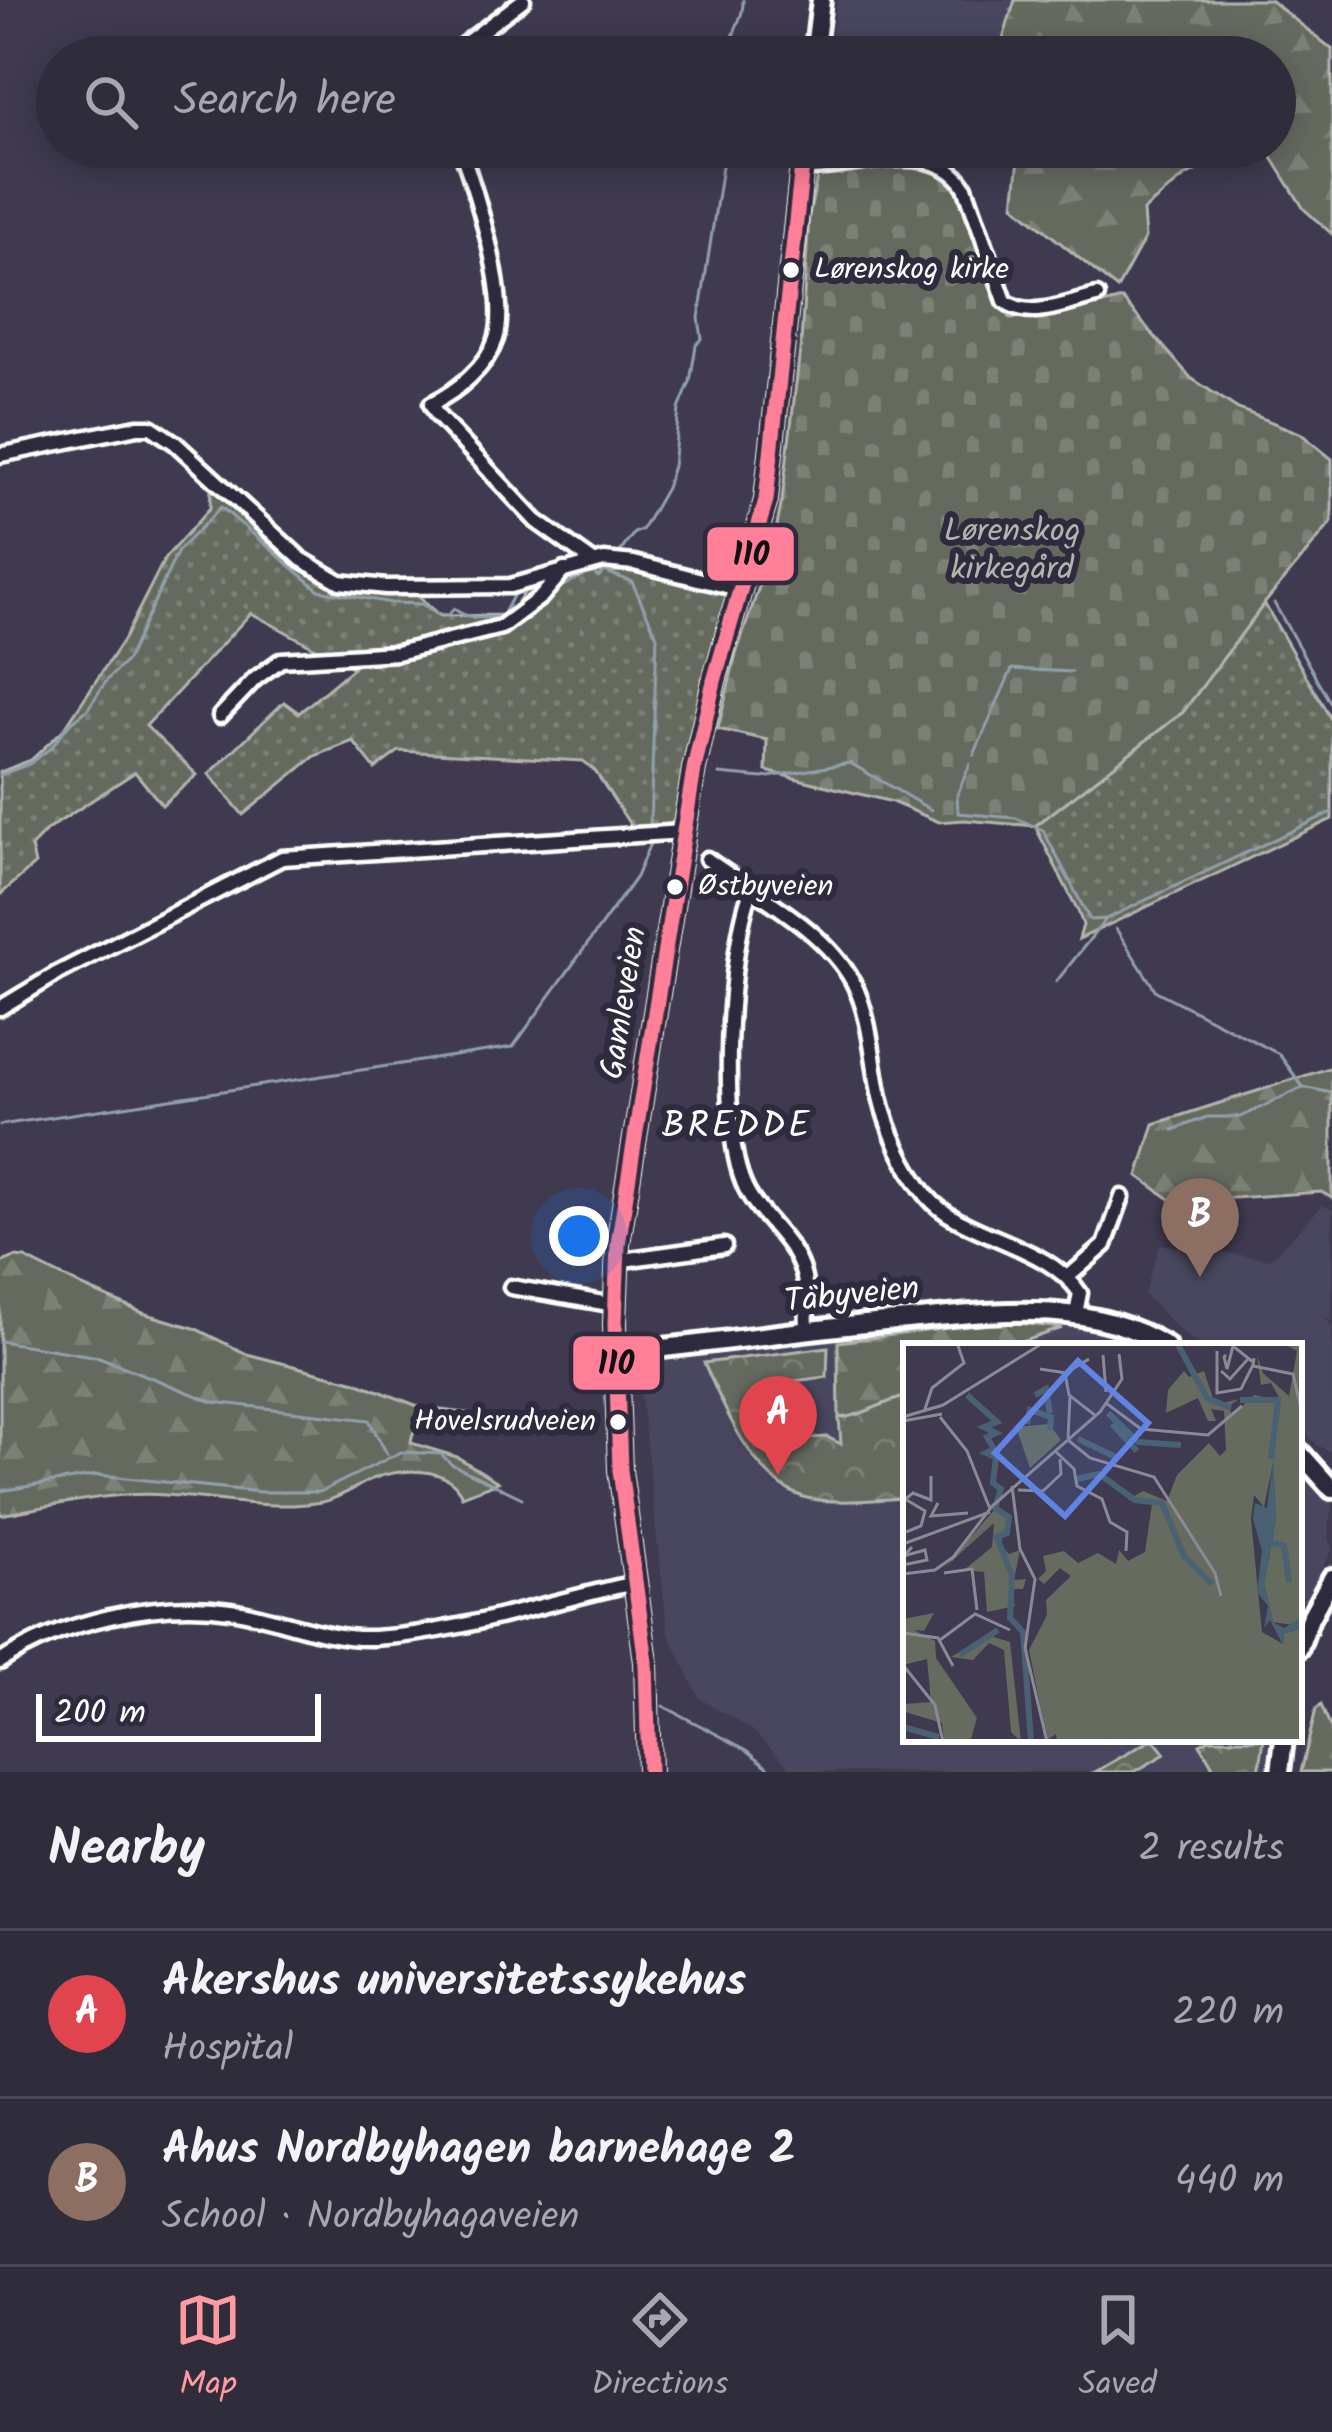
<!DOCTYPE html>
<html lang="en">
<head>
<meta charset="utf-8">
<style>
  :root { --surface:#2f2c3c; --page:#3b3847; --text:#f1f3f6; --muted:#a7a7af; --line:#4a4856; --accent:#ff9aa2 }
  body { margin:0; font-family:Kalam,sans-serif; background:var(--page); color:var(--text) }
  .scale { position:absolute; left:36px; bottom:30px; width:285px; box-sizing:border-box; padding-left:12px; border:6px solid #fff; border-top:0; font-size:33px; line-height:42px; white-space:nowrap; color:#fff; -webkit-text-stroke:9px #2f2a3d; paint-order:stroke }
  .you { position:absolute; left:579px; top:1236px; width:42px; height:42px; margin:-30px; border:9px solid #fff; border-radius:50%; background:#1a73e8; box-shadow:0 0 0 18px #1a73e833 }
  .badge { display:grid; place-items:center; width:78px; height:78px; border-radius:50%; background:var(--accent); color:#fff; font-size:39px; font-weight:700 }
  .pin { position:absolute; translate:-50% -99px; filter:drop-shadow(0 3px 6px #0008) }
  .pin::after { content:''; position:absolute; top:63px; width:42px; height:36px; background:inherit; clip-path:polygon(0 0,100% 0,50% 100%) }
  .list { margin:0; padding:0; list-style:none }
  h2 { display:flex; justify-content:space-between; align-items:center; height:156px; margin:0; padding:0 48px; font-size:51px }
  h2 small { font-size:39px; font-weight:400; color:var(--muted) }
  .list li { display:grid; grid-template-columns:78px 1fr auto; gap:36px; align-items:center; box-sizing:border-box; height:168px; padding:0 48px; border-top:3px solid var(--line) }
  .list b { display:block; font-size:45px; white-space:nowrap }
  .list p { margin:0; font-size:39px; white-space:nowrap; color:var(--muted) }
  .list em { font-size:39px; font-style:normal; color:var(--muted) }
  .icon { flex:none; width:66px; height:66px; fill:none; stroke:currentColor; stroke-width:2; stroke-linecap:round; stroke-linejoin:round }
  .map { position:relative; flex:none; width:1332px; height:1772px; overflow:hidden }
  .search { position:absolute; background:var(--surface); box-shadow:0 6px 30px #0003; left:36px; right:36px; top:36px; height:132px; display:flex; align-items:center; gap:30px; box-sizing:border-box; padding:0 42px; border-radius:66px; color:var(--muted); font-size:45px }
  .sheet { height:492px; background:var(--surface) }
  nav { display:flex; justify-content:space-around; align-items:center; box-sizing:border-box; height:168px; border-top:3px solid var(--line); background:var(--surface); font-size:33px; color:var(--muted) }
  nav a { display:grid; justify-items:center; gap:6px }
  nav .on { color:var(--accent) }
  .map>svg:first-child { display:block }
</style>
</head>
<body>
<div class="map">
<svg width="1332" height="1772" viewBox="0 0 1332 1772">
  <defs>
    <pattern id="grass-dots" width="8" height="8" patternUnits="userSpaceOnUse" patternTransform="scale(3)"><rect width="8" height="8" fill="#656b5e"/><path d="M2 2h.1M6 6h.1" fill="none" stroke="#7c8176" stroke-width="1.8" stroke-linecap="round"/></pattern>
    <pattern id="forest-firs" width="22" height="20" patternUnits="userSpaceOnUse" patternTransform="scale(3)"><rect width="22" height="20" fill="#656b5e"/><path d="M5 1l3.5 6h-7zM16 11l3.5 6h-7z" fill="#7c8176"/></pattern>
    <pattern id="cemetery-stones" width="16" height="16" patternUnits="userSpaceOnUse" patternTransform="scale(3)"><rect width="16" height="16" fill="#656b5e"/><path d="M2 7V4a2 2 0 0 1 4 0v3zM10 15v-3a2 2 0 0 1 4 0v3z" fill="#7c8176"/></pattern>
    <pattern id="park-crowns" width="20" height="18" patternUnits="userSpaceOnUse" patternTransform="scale(3)"><rect width="20" height="18" fill="#656b5e"/><path d="M2 6a3 3 0 1 1 6 0M12 15a3 3 0 1 1 6 0" fill="none" stroke="#7c8176"/></pattern>
  </defs>
  <rect width="100%" height="100%" fill="#3f3a50"/>
  <filter id="ink" filterUnits="userSpaceOnUse"><feTurbulence type="fractalNoise" baseFrequency=".00833" numOctaves="2"/><feDisplacementMap in="SourceGraphic" scale="24" xChannelSelector="R" yChannelSelector="G"/><feConvolveMatrix kernelMatrix="1 2 1 2 8 2 1 2 1" color-interpolation-filters="sRGB"/></filter>
  <g filter="url(#ink)">
    <!-- built -->
    <g fill="#4a465e">
      <path d="M 837,0 L 1015,0 L 1000,49 L 990,57 L 829,57 Z"/>
      <path d="M 817,147 L 918,147 L 910,155 L 815,162 Z"/>
      <path d="M 1323,1205 L 1332,1210 L 1332,1320 L 1323,1316 L 1332,1326 L 1332,1452 L 1318,1446 L 1299,1426 L 1299,1346 L 1203,1346 L 1186,1336 L 1144,1295 L 1160,1244 L 1270,1259 Z"/>
      <path d="M 1007,1316 L 1113,1325 L 1153,1346 L 906,1346 L 906,1739 L 1277,1739 L 1272,1772 L 795,1772 L 751,1729 L 700,1699 L 668,1632 L 637,1364 Z"/>
      <path d="M 1299,1460 L 1332,1503 L 1328,1536 L 1332,1550 L 1299,1609 Z"/>
    </g>
    <!-- grass -->
    <g fill="url(#grass-dots)" stroke="#b2b5ae" stroke-width="3">
      <path d="M 211,488 C 280,553 310,600 413,592 L 440,616 L 509,615 L 527,588 L 588,571 L 659,572 L 734,594 L 711,653 L 695,716 L 674,820 L 669,826 L 631,826 L 595,771 L 583,761 L 399,751 L 375,769 L 353,741 L 315,756 L 243,815 L 209,774 L 284,702 L 299,713 L 353,668 L 251,613 L 146,726 L 197,775 L 162,805 L 135,772 L 47,830 L 31,847 L 35,864 L 0,895 L 0,772 L 31,760 L 64,729 L 125,637 L 165,558 L 210,508 Z"/>
      <path d="M 1264,603 L 1332,721 L 1332,819 L 1079,939 L 1083,925 L 1078,911 L 1035,826 L 1183,712 Z"/>
    </g>
    <!-- forest -->
    <g fill="url(#forest-firs)" stroke="#b2b5ae" stroke-width="3">
      <path d="M 1015,0 L 1270,0 L 1332,49 L 1332,234 L 1304,209 L 1271,156 L 1257,147 L 1275,147 L 1275,57 L 1023,57 L 1000,49 Z"/>
      <path d="M 1037,147 L 1240,147 L 1184,177 L 1143,211 L 1145,238 L 1117,289 L 1014,205 L 1019,158 Z"/>
      <path d="M 1332,1067 L 1332,1198 L 1321,1192 L 1174,1202 L 1138,1176 L 1154,1124 Z"/>
      <path d="M 15,1257 L 25,1258 L 85,1288 L 143,1313 L 194,1328 L 247,1354 L 356,1382 L 423,1408 L 474,1414 L 477,1419 L 473,1422 C 450,1420 413,1411 411,1443 L 457,1457 L 498,1482 L 462,1496 C 449,1465 400,1468 372,1479 C 355,1487 341,1498 322,1502 C 270,1511 217,1498 165,1495 C 109,1491 54,1506 0,1515 L 0,1263 Z"/>
      <path d="M 1003,1321 L 1062,1328 L 1011,1346 L 906,1346 L 906,1397 C 880,1402 865,1416 839,1418 L 838,1342 Z"/>
      <path d="M 1321,1705 L 1332,1731 L 1332,1772 L 1301,1772 L 1316,1709 Z"/>
    </g>
    <!-- cemetery -->
    <path fill="url(#cemetery-stones)" stroke="#b2b5ae" stroke-width="3" d="M 885,166 L 932,168 L 949,176 L 960,190 L 987,272 L 1010,318 L 1069,313 L 1122,299 L 1191,378 L 1238,409 L 1300,433 L 1332,459 L 1332,522 L 1264,604 L 1183,712 L 1035,826 L 964,820 L 939,822 L 892,802 L 766,771 L 767,740 L 718,729 L 736,654 L 773,546 L 782,500 L 801,342 L 809,216 L 818,172 Z"/>
    <!-- park -->
    <g fill="url(#park-crowns)" stroke="#b2b5ae" stroke-width="3">
      <path d="M 828,1347 L 827,1377 L 768,1384 L 777,1440 L 827,1437 L 841,1444 L 839,1418 C 865,1416 880,1402 906,1397 L 906,1498 C 876,1499 841,1504 812,1499 C 757,1490 724,1407 704,1363 Z"/>
      <path d="M 1153,1739 L 1165,1754 L 1134,1772 L 1095,1772 Z"/>
      <path d="M 1209,1739 L 1264,1739 L 1259,1772 L 1216,1772 L 1200,1744 Z"/>
    </g>
    <g fill="none" stroke-linecap="round" stroke-linejoin="round">
      <!-- stream -->
      <g stroke="#92a0ac" stroke-width="3">
        <path d="M 735,57 C 727,27 744,25 743,0"/>
        <path d="M 615,559 L 634,533 L 642,530 L 666,488 L 673,466 L 679,409 L 690,382 L 696,345 L 702,339 L 699,318 L 725,147"/>
        <path d="M 609,573 L 632,582 L 657,636 L 650,826"/>
        <path d="M 552,589 C 568,587 577,575 594,573 L 598,577 L 610,567"/>
        <path d="M 1274,603 L 1332,706"/>
        <path d="M 974,755 L 1012,669 L 1072,672"/>
        <path d="M 970,764 L 957,795 L 958,813 L 1016,818 L 1043,830 L 1090,920 L 1106,919 L 1332,812"/>
        <path d="M 719,774 L 763,778 L 850,763 L 931,810"/>
        <path d="M 0,775 L 29,764 L 52,747 L 68,725 L 87,710 L 107,680 L 127,660 L 178,551 L 221,507 L 319,590 L 391,603 L 422,604 L 436,614 L 448,615 L 454,609 C 469,620 484,618 502,617 L 515,592 L 543,590"/>
        <path d="M 1116,929 L 1156,991 L 1279,1054 L 1303,1087 L 1332,1093"/>
        <path d="M 1056,982 L 1106,919"/>
        <path d="M 0,1125 L 513,1047 L 636,877 L 651,841"/>
        <path d="M 1173,1130 L 1207,1117 L 1241,1117 L 1301,1088"/>
        <path d="M 0,1341 L 99,1357 L 213,1402 L 369,1420 L 387,1454"/>
        <path d="M 0,1491 L 98,1475 L 260,1492 L 320,1492 L 401,1452 L 441,1454 L 451,1464 L 522,1498"/>
        <path d="M 663,1706 L 747,1750 L 774,1772"/>
      </g>
      <defs>
        <g id="street">
          <path d="M 456,57 L 462,46 L 523,0"/>
          <path d="M 460,147 C 475,189 510,297 496,339 C 487,367 456,392 431,404 L 437,415 L 536,521 L 592,561"/>
          <path d="M 802,168 C 850,170 934,136 965,187 L 1005,301 C 1030,321 1069,302 1097,296"/>
          <path d="M 0,455 L 137,427 L 151,427 L 175,443 L 301,559 L 340,582 L 386,587 L 510,586 L 604,560 L 634,563 L 742,590"/>
          <path d="M 220,716 L 255,679 L 281,660 L 397,653 L 501,627 L 541,597 L 564,570"/>
          <path d="M 707,859 C 756,895 824,928 853,982 C 871,1017 872,1060 880,1097 C 888,1131 906,1169 927,1196 C 960,1237 1047,1243 1080,1293 L 1076,1314"/>
          <path d="M 751,891 C 728,950 719,1124 743,1182 C 756,1216 794,1238 803,1274 C 808,1291 806,1312 807,1329"/>
          <path d="M 0,1008 L 58,973 L 282,858 L 683,832"/>
          <path d="M 616,1261 L 724,1246"/>
          <path d="M 1067,1278 L 1105,1245 L 1122,1197"/>
          <path d="M 511,1287 L 615,1305"/>
          <path d="M 0,1662 C 60,1622 157,1599 230,1610 C 279,1617 323,1640 374,1638 C 462,1633 549,1601 635,1583"/>
        </g>
        <g id="secondary">
          <path d="M 814,57 L 821,0"/>
          <path d="M 616,1353 C 713,1344 809,1328 907,1320 C 995,1312 1086,1298 1166,1346"/>
          <path d="M 1299,1452 L 1332,1489"/>
          <path d="M 1299,1648 L 1310,1618 L 1332,1578"/>
          <path d="M 649,1772 L 646,1662 L 620,1470 L 615,1324 L 618,1244 L 694,769 L 714,681 L 766,500 L 804,147"/>
          <path d="M 1280,1772 L 1284,1739"/>
        </g>
      </defs>
      <!-- street casing -->
      <use href="#street" stroke="#fff" stroke-width="21"/>
      <!-- secondary casing -->
      <use href="#secondary" stroke="#fff" stroke-width="26"/>
      <!-- street -->
      <use href="#street" stroke="#2f2a3d" stroke-width="12"/>
      <!-- secondary -->
      <use href="#secondary" stroke="#2f2a3d" stroke-width="16"/>
      <defs>
        <path id="bus-1" d="M 649,1772 L 646,1662 L 620,1470 L 615,1324 L 618,1244 L 694,769 L 714,681 L 766,500 L 804,147"/>
      </defs>
      <!-- bus-1 casing -->
      <use href="#bus-1" stroke="#2f2a3d" stroke-width="24"/>
      <!-- bus-1 -->
      <use href="#bus-1" stroke="#ff8098" stroke-width="15"/>
    </g>
  </g>
  <!-- markers -->
  <g fill="#fff" stroke="#2f2a3d" stroke-width="4.5">
    <circle cx="791" cy="270" r="10"/>
    <circle cx="675" cy="887" r="10"/>
    <circle cx="618" cy="1422" r="10"/>
  </g>
  <g text-anchor="middle" dominant-baseline="central" stroke-width="12" stroke-linejoin="round" paint-order="stroke">
    <!-- bus labels -->
    <g font-size="30" fill="#fff" stroke="#2f2a3d" text-anchor="start">
      <text x="814" y="270">Lørenskog kirke</text>
      <text x="698" y="887">Østbyveien</text>
      <text x="596" y="1422" text-anchor="end">Hovelsrudveien</text>
    </g>
    <!-- park labels -->
    <g font-size="33" fill="#b2b5ae" stroke="#2f2a3d">
      <text x="1012" y="532">Lørenskog<tspan x="1012" dy="38">kirkegård</tspan></text>
    </g>
    <!-- street labels -->
    <g font-size="33" fill="#fff" stroke="#2f2a3d">
      <text transform="translate(625 1003) rotate(-81)">Gamleveien</text>
      <text transform="translate(852 1296) rotate(-6)">Täbyveien</text>
    </g>
    <!-- neighbourhood labels -->
    <g font-size="36" letter-spacing="3" fill="#fff" stroke="#2f2a3d">
      <text x="737" y="1127">BREDDE</text>
    </g>
  </g>
  <!-- overview -->
  <g transform="translate(903 1343)">
    <rect width="399" height="399" fill="#3f3a50"/>
    <path d="M 379,0 L 399,0 L 399,274 L 390,282 L 370,279 L 361,241 L 373,176 L 370,120 L 361,164 L 351,152 L 348,176 L 359,289 L 380,301 L 381,290 L 399,286 L 399,399 L 154,399 L 153,391 L 144,397 L 126,307 L 144,272 L 143,257 L 168,233 L 157,225 L 141,241 L 135,236 L 143,228 L 140,213 L 161,208 L 175,220 L 195,210 L 213,221 L 216,207 L 225,218 L 242,209 L 249,161 L 226,157 L 211,138 L 228,155 L 240,148 L 264,158 L 274,132 L 306,100 L 317,113 L 323,107 L 321,68 L 308,66 L 313,78 L 305,78 L 295,55 L 263,70 L 265,47 L 281,28 L 286,34 L 301,28 L 312,62 L 336,56 L 326,63 L 329,73 L 351,52 L 378,58 L 368,40 L 358,42 L 354,12 L 360,30 L 386,53 L 394,8 ZM 91,167 L 106,172 L 97,202 L 106,211 L 117,207 L 111,237 L 123,236 L 120,246 L 108,246 L 112,263 L 84,269 L 81,229 L 61,227 L 89,204 L 91,180 L 42,224 ZM 31,270 L 21,288 L 11,287 L 32,298 L 33,315 L 74,375 L 67,399 L 41,399 L 39,380 L 2,369 L 2,361 L 28,359 L 24,316 L 0,322 L 0,276 ZM 84,292 L 107,299 L 118,399 L 108,389 L 101,307 L 86,300 L 70,317 L 48,314 Z" fill="#656b5e"/>
    <path d="M 146,81 L 158,97 L 127,125 L 113,84 Z" fill="#656b5e"/>
    <path d="M 399,297 L 399,399 L 315,399 L 329,334 L 362,327 ZM 239,313 L 245,324 L 256,315 L 268,319 L 278,337 L 244,345 L 228,399 L 206,399 L 199,375 L 214,356 L 219,325 L 229,335 Z" fill="#656b5e"/>
    <path d="M 370,118 L 373,176 L 361,241 L 370,279 L 381,285 L 399,274 L 399,286 L 381,290 L 380,302 L 367,277 L 361,285 L 365,263 L 354,249 L 359,208 L 350,176 L 352,160 L 364,165 Z" fill="#4a6174"/>
    <path fill="none" stroke="#4a6174" stroke-width="6" d="M 274,0 L 304,55 L 328,65M 64,52 L 94,79 L 81,84 L 93,90 L 84,94 L 91,106 L 83,110 L 93,114 L 90,140 L 98,146 L 92,165 L 106,174 L 104,190 L 94,194 L 109,233 L 107,275 L 120,289 L 128,399M 132,52 L 143,46 L 147,70M 337,57 L 375,57 L 368,116M 205,70 L 235,99 L 278,102M 124,81 L 127,67 L 148,74 L 147,87M 209,81 L 234,108M 175,96 L 215,115M 174,136 L 196,131 L 232,157 L 259,160 L 281,213 L 309,241M 363,199 L 381,202 L 386,239M 57,312 L 95,287M 0,384 L 36,394"/>
    <path fill="none" stroke="#8c8996" stroke-width="3" d="M 314,8 L 314,50 L 338,46 L 350,22M 200,12 L 203,49M 323,12 L 321,14 L 324,26 L 330,3 L 350,19M 351,15 L 350,23 L 390,31 L 399,69M 137,26 L 163,30 L 186,16M 318,28 L 327,36 L 345,16M 162,30 L 166,52 L 193,73M 203,60 L 238,86 L 305,92 L 339,63M 21,69 L 29,45 L 61,20 L 54,0M 0,74 L 40,62 L 140,0M 37,74 L 64,108 L 87,166 L 48,217M 0,78 L 39,71M 165,95 L 167,54M 165,97 L 187,115 L 251,134 L 312,230 L 318,253M 151,107 L 171,126 L 174,143 L 199,156 L 207,179 L 224,189 L 223,208M 109,143 L 117,206 L 132,236 L 122,305 L 144,399M 115,147 L 140,148 L 158,131 L 157,116M 2,156 L 22,168 L 18,183 L 3,189M 0,158 L 10,150 L 28,157 L 28,133M 35,160 L 28,173 L 65,170M 87,165 L 197,69 L 219,36 L 216,11M 0,201 L 87,169M 0,222 L 24,217 L 22,207 L 1,213 L 9,204M 41,230 L 69,226 L 74,267M 0,231 L 32,227 L 53,212M 0,290 L 35,295 L 50,323M 37,297 L 72,271 L 107,287M 0,322 L 32,362 L 40,399"/>
    <path fill="#6183e4" fill-opacity="0.15" stroke="#6183e4" stroke-width="6" d="M 175,18 L 245,80 L 162,173 L 92,110 Z"/>
    <rect width="399" height="399" fill="none" stroke="#fff" stroke-width="6"/>
  </g>
  <g stroke="#2f2a3d" stroke-width="4.5">
    <rect x="705" y="525" width="91" height="58" rx="12" fill="#ff8098"/>
    <rect x="571" y="1334" width="91" height="58" rx="12" fill="#ff8098"/>
  </g>
  <g font-size="33" text-anchor="middle" font-weight="bold" fill="#111">
    <text x="751" y="565">110</text>
    <text x="616" y="1374">110</text>
  </g>
</svg>
<div class="scale">200 m</div>
<div class="you"></div>
<div class="pin badge" style="left:778px;top:1475px;background:#e0444e">A</div>
<div class="pin badge" style="left:1200px;top:1277px;background:#8d6e63">B</div>
<div class="search"><svg class="icon" aria-label="search" viewBox="0 0 24 24"><circle cx="10" cy="10" r="6"/><path d="M15 15l6 6"/></svg>Search here</div>
</div>
<section class="sheet">
<h2>Nearby<small>2 results</small></h2>
<ul class="list">
<li><span class="badge" style="background:#e0444e">A</span><div><b>Akershus universitetssykehus</b><p>Hospital</p></div><em>220 m</em></li>
<li><span class="badge" style="background:#8d6e63">B</span><div><b>Ahus Nordbyhagen barnehage 2</b><p>School · Nordbyhagaveien</p></div><em>440 m</em></li>
</ul>
</section>
<nav>
<a class="on"><svg class="icon" aria-label="map" viewBox="0 0 24 24"><path d="M3 6l6-2 6 2 6-2v14l-6 2-6-2-6 2zM9 4v14M15 6v14"/></svg>Map</a>
<a><svg class="icon" aria-label="directions" viewBox="0 0 24 24"><path d="M12 3l9 9-9 9-9-9zM9 14v-3h6M13 9l2 2-2 2"/></svg>Directions</a>
<a><svg class="icon" aria-label="saved" viewBox="0 0 24 24"><path d="M7 4h10v16l-5-4-5 4z"/></svg>Saved</a>
</nav>
</body>
</html>
